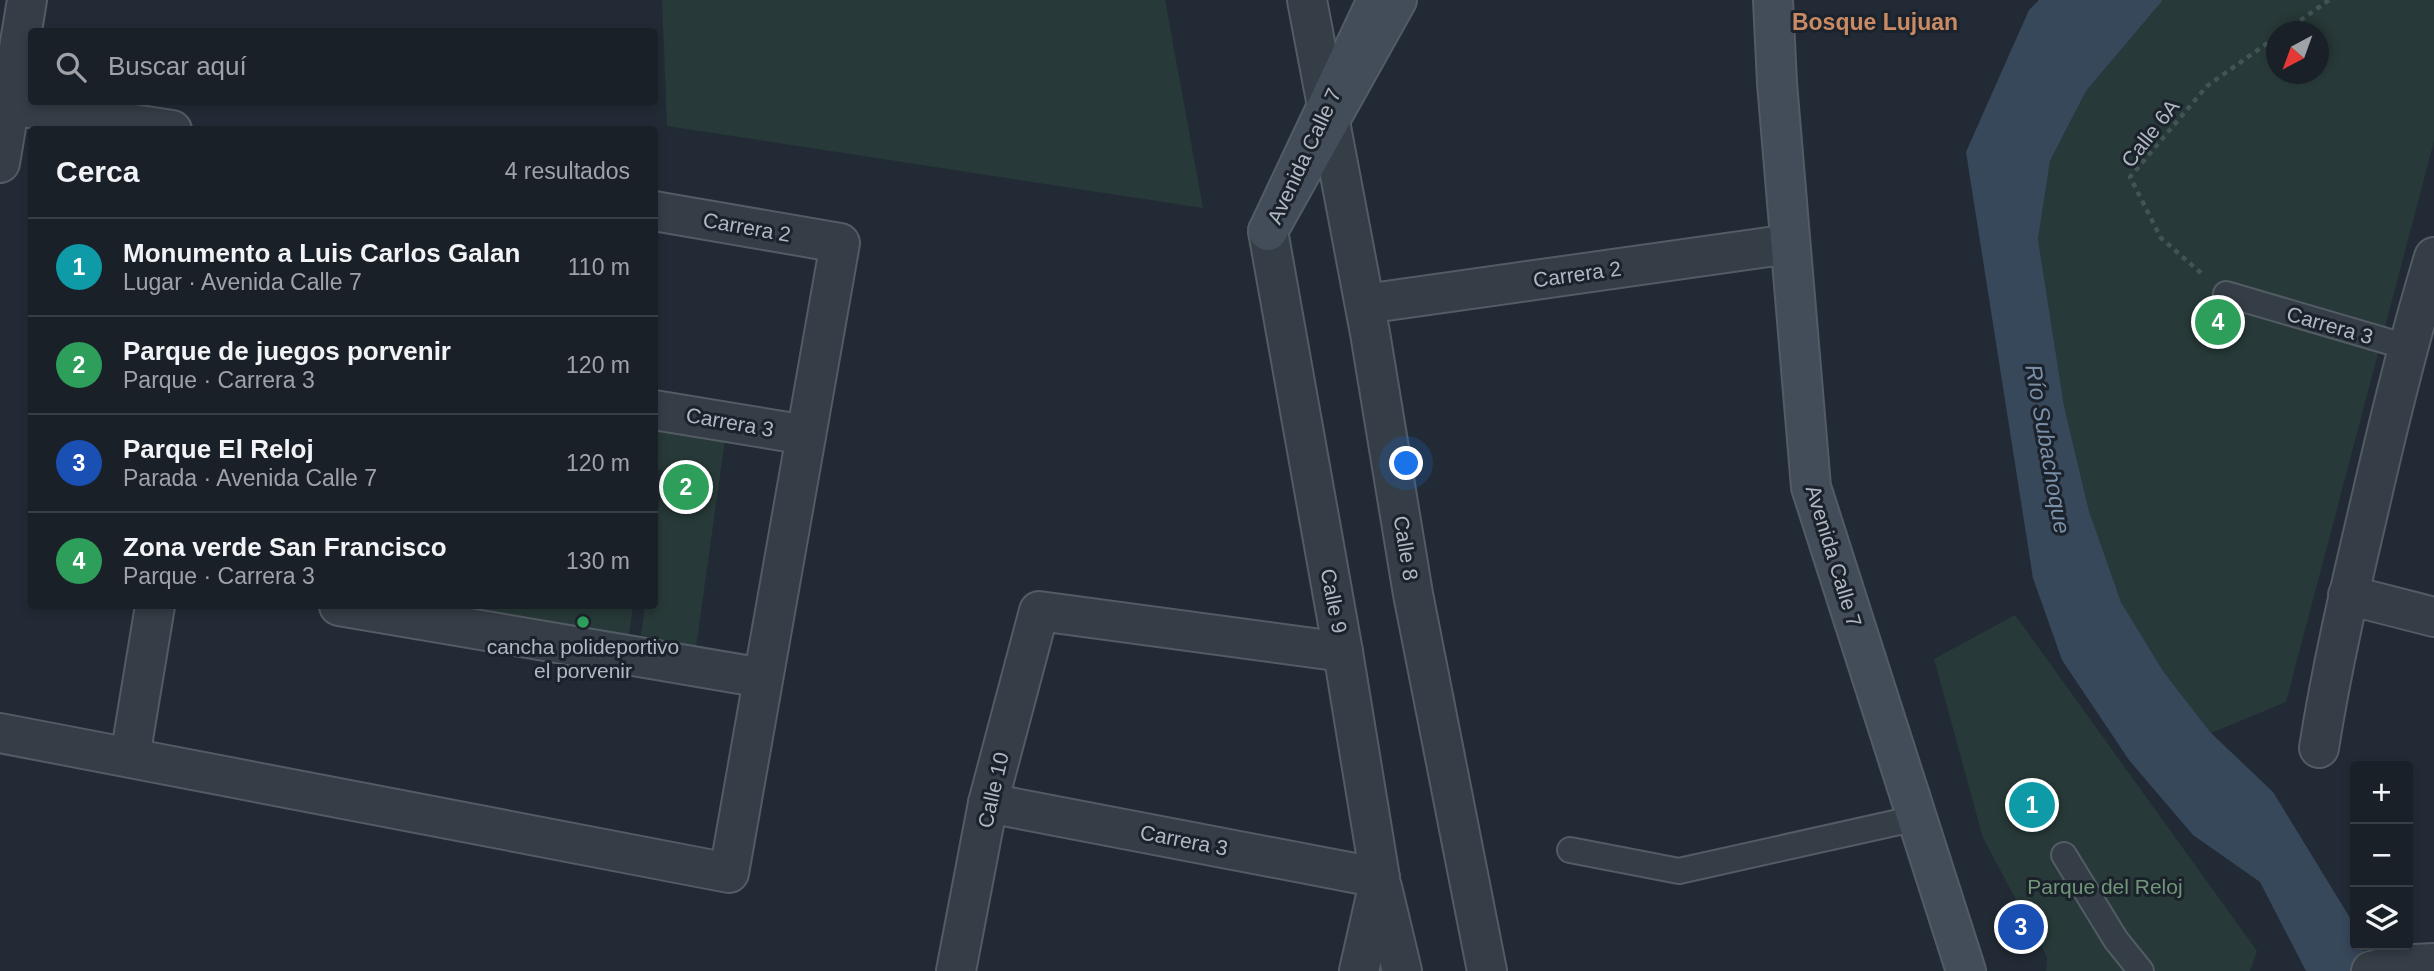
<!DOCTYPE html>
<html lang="es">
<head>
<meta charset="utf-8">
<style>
  :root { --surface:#1a2028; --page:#232830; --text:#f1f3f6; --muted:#9fa3a8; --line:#383e45; --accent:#89b5ee }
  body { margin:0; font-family:Arial,sans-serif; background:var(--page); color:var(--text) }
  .controls { position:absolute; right:21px; bottom:21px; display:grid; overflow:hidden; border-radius:7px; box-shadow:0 4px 10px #0003 }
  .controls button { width:63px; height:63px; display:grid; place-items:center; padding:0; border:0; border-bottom:2px solid var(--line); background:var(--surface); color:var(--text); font:35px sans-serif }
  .compass { position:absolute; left:2266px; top:21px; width:63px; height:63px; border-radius:50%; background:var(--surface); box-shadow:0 4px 10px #0003; rotate:221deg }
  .you { position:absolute; left:1407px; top:464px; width:24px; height:24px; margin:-18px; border:5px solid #fff; border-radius:50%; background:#1a73e8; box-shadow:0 0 0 10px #1a73e833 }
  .badge { display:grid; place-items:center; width:46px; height:46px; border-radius:50%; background:var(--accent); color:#fff; font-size:23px; font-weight:700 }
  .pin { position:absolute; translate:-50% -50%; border:4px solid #fff; box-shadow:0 2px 7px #0006 }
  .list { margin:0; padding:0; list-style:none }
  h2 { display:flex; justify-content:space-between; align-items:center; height:91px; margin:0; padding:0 28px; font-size:30px }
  h2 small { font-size:23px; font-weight:400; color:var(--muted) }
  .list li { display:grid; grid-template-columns:46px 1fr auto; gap:21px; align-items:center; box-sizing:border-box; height:98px; padding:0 28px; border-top:2px solid var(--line) }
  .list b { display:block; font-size:26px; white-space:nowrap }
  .list p { margin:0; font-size:23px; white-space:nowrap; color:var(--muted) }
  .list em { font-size:23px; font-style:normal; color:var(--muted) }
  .icon { flex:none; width:38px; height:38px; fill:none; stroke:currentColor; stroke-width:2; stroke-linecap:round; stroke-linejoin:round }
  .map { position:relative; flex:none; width:2434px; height:971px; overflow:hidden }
  .search { position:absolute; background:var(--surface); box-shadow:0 4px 10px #0003; left:28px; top:28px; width:630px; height:77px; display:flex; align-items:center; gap:18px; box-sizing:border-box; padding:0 24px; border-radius:7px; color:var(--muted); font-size:26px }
  .panel { position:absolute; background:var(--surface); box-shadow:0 4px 10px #0003; left:28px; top:126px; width:630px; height:483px; border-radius:7px }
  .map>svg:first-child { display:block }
</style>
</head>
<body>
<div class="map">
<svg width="2434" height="971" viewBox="0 0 2434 971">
  <rect width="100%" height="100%" fill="#222b35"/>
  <!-- green -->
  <g fill="#273938" fill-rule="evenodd">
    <path d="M 662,0 L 1165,0 L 1203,208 L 667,126 Z"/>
    <path d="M 2163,0 L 2434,0 L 2434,141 L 2286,702 L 2211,733 L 2163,671 L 2121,602 L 2089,511 L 2064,406 L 2038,239 L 2050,161 L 2086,91 ZM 2276,32 L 2318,32 L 2318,74 L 2276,74 Z"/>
    <path d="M 655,429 L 725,440 L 696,647 L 641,635 L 645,606 L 654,606 L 654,537 L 664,471 L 655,469 Z"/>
    <path d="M 444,606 L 633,606 L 629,635 L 443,609 Z"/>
    <path d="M 2015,615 L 2257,951 L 2250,971 L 2046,971 L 2047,957 L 1983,838 L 1934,659 Z"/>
  </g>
  <!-- water -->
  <path fill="#37485b" d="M 2039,0 L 2163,0 L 2086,91 L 2050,161 L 2038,239 L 2064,406 L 2089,511 L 2121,602 L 2163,671 L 2211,733 L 2273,792 L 2355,926 L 2355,945 L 2362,945 L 2369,971 L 2306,971 L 2260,882 L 2193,835 L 2129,760 L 2062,660 L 2033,578 L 1966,152 L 2029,10 Z"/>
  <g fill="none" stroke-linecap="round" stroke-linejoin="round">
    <defs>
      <g id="lane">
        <path d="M 2226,294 L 2407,347"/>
        <path d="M 1570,850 L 1679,871 L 1917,818"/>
        <path d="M 2064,855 L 2116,940 L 2141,971"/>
      </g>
      <g id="street">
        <path d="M 1307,0 L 1370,333 L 1413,594 L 1487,971"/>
        <path d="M 10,105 L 172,130"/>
        <path d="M 0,163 L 27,0"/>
        <path d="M 1268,231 L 1343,652 L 1380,878 L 1359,971"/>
        <path d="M 1365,304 L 1790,244"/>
        <path d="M 654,410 L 806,435"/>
        <path d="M 2348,595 L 2434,617"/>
        <path d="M 339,606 L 763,678"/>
        <path d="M 0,733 L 729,873 L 840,243 L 654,211"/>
        <path d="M 2319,748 C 2332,665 2351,585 2370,504 C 2389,421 2409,339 2434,257"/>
        <path d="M 130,757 L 155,606"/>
        <path d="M 988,803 L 1380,878"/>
        <path d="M 1382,887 L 1402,971"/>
        <path d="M 956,971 L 988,803 L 1039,611 L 1343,652"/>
        <path d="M 2371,971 L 2394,965 L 2434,963"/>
      </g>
      <g id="secondary">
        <path d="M 1377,0 L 1268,231 L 1397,0"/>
        <path d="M 1773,0 L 1777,83 L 1811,487 L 1966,971"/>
      </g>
    </defs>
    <!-- lane casing -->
    <use href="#lane" stroke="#535b64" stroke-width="28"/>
    <!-- street casing -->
    <use href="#street" stroke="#535b64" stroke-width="42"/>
    <!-- secondary casing -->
    <use href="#secondary" stroke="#535b64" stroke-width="42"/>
    <!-- path -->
    <g stroke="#435456" stroke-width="4.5" stroke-dasharray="5 5" stroke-linecap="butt">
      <path d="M 2284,32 L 2329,0"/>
      <path d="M 2201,273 L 2161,238 L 2130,177 L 2207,86 L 2276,37"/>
    </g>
    <!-- lane -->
    <use href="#lane" stroke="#353d46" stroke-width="24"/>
    <!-- street -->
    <use href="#street" stroke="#353d46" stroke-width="38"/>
    <!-- secondary -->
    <use href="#secondary" stroke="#434c59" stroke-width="38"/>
  </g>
  <!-- markers -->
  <circle fill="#2e9e5b" stroke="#1b222b" stroke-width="2.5" cx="583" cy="622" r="7"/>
  <g text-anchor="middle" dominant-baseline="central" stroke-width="6" stroke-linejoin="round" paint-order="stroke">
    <!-- street labels -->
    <g font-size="21" fill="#b0b8c3" stroke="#1b222b">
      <text transform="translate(2150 133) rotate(-52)">Calle 6A</text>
      <text transform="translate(1304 156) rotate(-65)">Avenida Calle 7</text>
      <text transform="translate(747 227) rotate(10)">Carrera 2</text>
      <text transform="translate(1577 274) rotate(-8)">Carrera 2</text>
      <text transform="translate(2330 325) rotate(16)">Carrera 3</text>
      <text transform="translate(730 422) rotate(10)">Carrera 3</text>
      <text transform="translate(1406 548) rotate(81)">Calle 8</text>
      <text transform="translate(1834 556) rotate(73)">Avenida Calle 7</text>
      <text transform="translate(1334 601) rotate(79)">Calle 9</text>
      <text transform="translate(993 790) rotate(-77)">Calle 10</text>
      <text transform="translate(1184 840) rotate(11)">Carrera 3</text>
    </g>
    <!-- poi labels -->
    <g font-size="21" fill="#b0b8c3" stroke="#1b222b">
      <text x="583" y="646">cancha polideportivo<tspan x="583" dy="24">el porvenir</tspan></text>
    </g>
    <!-- park labels -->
    <g font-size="21" fill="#709677" stroke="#1b222b">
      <text x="2105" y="886">Parque del Reloj</text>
    </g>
    <!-- neighbourhood labels -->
    <g font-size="23" font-weight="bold" fill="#c98b64" stroke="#1b222b">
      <text x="1875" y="22">Bosque Lujuan</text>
    </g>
    <!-- water labels -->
    <g font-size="23" font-style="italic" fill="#7a90a9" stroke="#1b222b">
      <text transform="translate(2048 449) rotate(80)">Río Subachoque</text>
    </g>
  </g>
</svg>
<div class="controls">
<button>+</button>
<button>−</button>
<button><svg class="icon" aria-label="layers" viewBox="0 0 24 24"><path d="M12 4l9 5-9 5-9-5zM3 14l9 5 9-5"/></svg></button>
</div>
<svg class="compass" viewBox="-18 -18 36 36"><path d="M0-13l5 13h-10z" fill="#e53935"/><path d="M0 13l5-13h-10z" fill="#9fa3a8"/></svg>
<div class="you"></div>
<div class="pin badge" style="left:2032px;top:805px;background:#0f9aa8">1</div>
<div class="pin badge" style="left:686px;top:487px;background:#2e9e5b">2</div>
<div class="pin badge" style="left:2021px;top:927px;background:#1a4fb4">3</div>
<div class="pin badge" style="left:2218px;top:322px;background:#2e9e5b">4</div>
<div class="search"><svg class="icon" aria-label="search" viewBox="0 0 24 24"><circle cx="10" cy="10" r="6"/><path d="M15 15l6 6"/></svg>Buscar aquí</div>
<section class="panel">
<h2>Cerca<small>4 resultados</small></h2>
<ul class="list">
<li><span class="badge" style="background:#0f9aa8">1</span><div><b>Monumento a Luis Carlos Galan</b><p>Lugar · Avenida Calle 7</p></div><em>110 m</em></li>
<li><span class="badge" style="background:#2e9e5b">2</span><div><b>Parque de juegos porvenir</b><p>Parque · Carrera 3</p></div><em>120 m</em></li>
<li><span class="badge" style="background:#1a4fb4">3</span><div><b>Parque El Reloj</b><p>Parada · Avenida Calle 7</p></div><em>120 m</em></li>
<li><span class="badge" style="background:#2e9e5b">4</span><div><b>Zona verde San Francisco</b><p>Parque · Carrera 3</p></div><em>130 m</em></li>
</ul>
</section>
</div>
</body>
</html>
